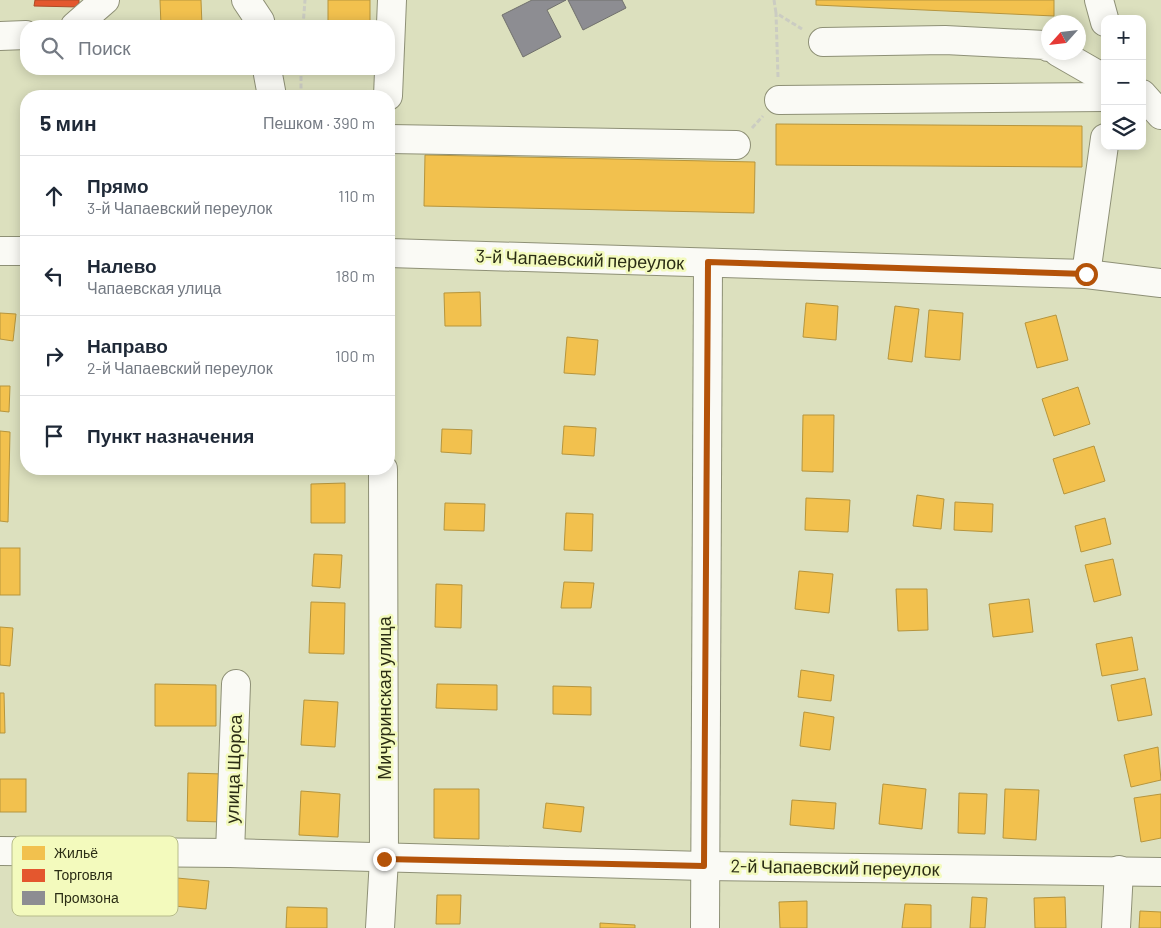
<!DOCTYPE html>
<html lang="ru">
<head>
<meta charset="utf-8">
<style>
  :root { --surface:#fff; --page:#f6f6f7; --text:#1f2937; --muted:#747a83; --line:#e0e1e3 }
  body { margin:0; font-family:Barlow,sans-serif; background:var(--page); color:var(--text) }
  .controls { position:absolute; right:15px; top:15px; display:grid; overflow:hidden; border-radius:10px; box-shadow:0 2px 12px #0003 }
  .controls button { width:45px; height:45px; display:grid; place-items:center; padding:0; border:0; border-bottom:1px solid var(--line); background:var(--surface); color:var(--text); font:25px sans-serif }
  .compass { position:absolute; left:1041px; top:15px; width:45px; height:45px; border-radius:50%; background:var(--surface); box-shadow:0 2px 12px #0003; rotate:243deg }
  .stop { position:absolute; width:15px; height:15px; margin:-11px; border:4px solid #b45309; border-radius:50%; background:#fff }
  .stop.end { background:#b45309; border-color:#fff; box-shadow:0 1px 5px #0008 }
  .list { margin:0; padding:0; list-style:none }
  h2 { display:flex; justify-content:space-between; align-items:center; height:65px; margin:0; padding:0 20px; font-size:21px }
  h2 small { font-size:16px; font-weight:400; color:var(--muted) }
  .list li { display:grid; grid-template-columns:32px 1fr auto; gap:15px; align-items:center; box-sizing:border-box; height:80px; padding:0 20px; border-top:1px solid var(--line) }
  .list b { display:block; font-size:19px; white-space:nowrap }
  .list p { margin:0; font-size:16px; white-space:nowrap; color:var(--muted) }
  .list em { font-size:16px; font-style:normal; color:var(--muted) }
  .icon { flex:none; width:28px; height:28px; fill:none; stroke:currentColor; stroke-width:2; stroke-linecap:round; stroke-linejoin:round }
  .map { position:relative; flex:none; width:1161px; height:928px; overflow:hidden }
  .search { position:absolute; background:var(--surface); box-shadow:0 2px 12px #0003; left:20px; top:20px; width:375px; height:55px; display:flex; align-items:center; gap:12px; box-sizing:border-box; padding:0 18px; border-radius:20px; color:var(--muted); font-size:19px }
  .panel { position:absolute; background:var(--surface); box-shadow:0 2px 12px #0003; left:20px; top:90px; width:375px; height:385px; border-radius:20px }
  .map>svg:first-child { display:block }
</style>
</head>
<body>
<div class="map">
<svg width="1161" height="928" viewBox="0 0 1161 928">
  <rect width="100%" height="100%" fill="#dce0be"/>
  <!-- homes -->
  <g fill="#f2c14e" stroke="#b6953d">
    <path d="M 160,0 L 201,0 L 202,26 L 161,26 Z"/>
    <rect x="328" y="0" width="42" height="26"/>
    <path d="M 816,0 L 1054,0 L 1054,16 L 816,5 Z"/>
    <path d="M 776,124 L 1082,126 L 1082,167 L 776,165 Z"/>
    <path d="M 425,155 L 755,162 L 754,213 L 424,206 Z"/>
    <path d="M 480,292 L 481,326 L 445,326 L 444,293 Z"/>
    <path d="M 806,303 L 838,306 L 836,340 L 803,337 Z"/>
    <path d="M 895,306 L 919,309 L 912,362 L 888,359 Z"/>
    <path d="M 929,310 L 963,313 L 960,360 L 925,357 Z"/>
    <path d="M 0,313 L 16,314 L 13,341 L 0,339 Z"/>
    <path d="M 1056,315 L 1068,360 L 1037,368 L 1025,323 Z"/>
    <path d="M 567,337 L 598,340 L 595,375 L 564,373 Z"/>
    <path d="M 0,386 L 10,386 L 9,412 L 0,411 Z"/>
    <path d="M 1078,387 L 1090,424 L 1054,436 L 1042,399 Z"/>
    <path d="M 803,415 L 834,415 L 833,472 L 802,471 Z"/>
    <path d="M 564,426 L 596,428 L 594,456 L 562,454 Z"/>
    <path d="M 442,429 L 472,430 L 471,454 L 441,452 Z"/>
    <path d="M 0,431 L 10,432 L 8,522 L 0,521 Z"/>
    <path d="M 1094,446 L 1105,481 L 1064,494 L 1053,459 Z"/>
    <path d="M 345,483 L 345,523 L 311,523 L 311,484 Z"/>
    <path d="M 917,495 L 944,499 L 941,529 L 913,526 Z"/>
    <path d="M 806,498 L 850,500 L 848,532 L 805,530 Z"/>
    <path d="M 955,502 L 993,504 L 992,532 L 954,530 Z"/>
    <path d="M 445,503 L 485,504 L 484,531 L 444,530 Z"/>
    <path d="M 566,513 L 593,514 L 592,551 L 564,550 Z"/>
    <path d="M 1105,518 L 1111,544 L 1081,552 L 1075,526 Z"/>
    <rect x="0" y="548" width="20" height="47"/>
    <path d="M 314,554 L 342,555 L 340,588 L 312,586 Z"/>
    <path d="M 1113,559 L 1121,595 L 1094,602 L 1085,565 Z"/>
    <path d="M 799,571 L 833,574 L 829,613 L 795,609 Z"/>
    <path d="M 564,582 L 594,583 L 591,608 L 561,608 Z"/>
    <path d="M 436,584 L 462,585 L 461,628 L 435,627 Z"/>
    <path d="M 896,589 L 927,589 L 928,630 L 898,631 Z"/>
    <path d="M 1029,599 L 1033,632 L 993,637 L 989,604 Z"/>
    <path d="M 311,602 L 345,603 L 344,654 L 309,653 Z"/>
    <path d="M 0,627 L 13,628 L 10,666 L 0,665 Z"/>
    <path d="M 1132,637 L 1138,670 L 1102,676 L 1096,644 Z"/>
    <path d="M 801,670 L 834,675 L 831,701 L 798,697 Z"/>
    <path d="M 1145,678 L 1152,715 L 1118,721 L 1111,685 Z"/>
    <path d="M 155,684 L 216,685 L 216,726 L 155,726 Z"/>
    <path d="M 437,684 L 497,685 L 497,710 L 436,708 Z"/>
    <path d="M 553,686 L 591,687 L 591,715 L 553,714 Z"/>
    <path d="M 0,693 L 4,693 L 5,733 L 0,733 Z"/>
    <path d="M 304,700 L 338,702 L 335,747 L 301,745 Z"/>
    <path d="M 804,712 L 834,717 L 830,750 L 800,746 Z"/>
    <path d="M 1158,747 L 1161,780 L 1131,787 L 1124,755 Z"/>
    <path d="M 188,773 L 224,774 L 223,822 L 187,821 Z"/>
    <rect x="0" y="779" width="26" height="33"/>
    <path d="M 883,784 L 926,789 L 922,829 L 879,824 Z"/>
    <path d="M 434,789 L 479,789 L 479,839 L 434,838 Z"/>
    <path d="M 1005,789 L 1039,790 L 1036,840 L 1003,838 Z"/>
    <path d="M 301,791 L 340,794 L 338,837 L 299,835 Z"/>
    <path d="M 959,793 L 987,794 L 985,834 L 958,833 Z"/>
    <path d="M 1161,794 L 1161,838 L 1141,842 L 1134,798 Z"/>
    <path d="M 792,800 L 836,803 L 834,829 L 790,825 Z"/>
    <path d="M 546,803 L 584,807 L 581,832 L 543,828 Z"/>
    <path d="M 177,878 L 209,881 L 206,909 L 174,906 Z"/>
    <path d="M 437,895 L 461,895 L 460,924 L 436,924 Z"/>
    <path d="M 972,897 L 987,898 L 985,928 L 970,928 Z"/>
    <path d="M 1065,897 L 1066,928 L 1035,928 L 1034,898 Z"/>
    <path d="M 807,901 L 807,928 L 780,928 L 779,902 Z"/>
    <path d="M 905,904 L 931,905 L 931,928 L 902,928 Z"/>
    <path d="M 287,907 L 327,908 L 327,928 L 286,928 Z"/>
    <path d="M 1140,911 L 1161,912 L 1161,928 L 1139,928 Z"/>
    <path d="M 600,923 L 635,925 L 635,928 L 600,928 Z"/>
  </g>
  <!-- shops -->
  <path fill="#e4572e" stroke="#ac4a26" d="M 35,0 L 79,0 L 79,7 L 34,6 Z"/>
  <!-- industry -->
  <g fill="#8d8d92" stroke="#70706c">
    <path d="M 532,0 L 566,0 L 547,10 L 561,37 L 523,57 L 502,15 Z"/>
    <path d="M 568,0 L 622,0 L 626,8 L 583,30 Z"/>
  </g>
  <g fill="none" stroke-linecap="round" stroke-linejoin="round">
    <defs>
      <g id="minor">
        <path d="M 246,0 L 260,21 L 261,26"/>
        <path d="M 1099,0 L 1105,22"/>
        <path d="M 75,26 L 105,0"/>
        <path d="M 0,36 L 26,35"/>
        <path d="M 823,42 L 945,40 L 1045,45 L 1048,47"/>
        <path d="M 1058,52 L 1105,79"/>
        <path d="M 267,69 L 272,96"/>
        <path d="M 1142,94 L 1161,115"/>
        <path d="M 388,96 L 392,0"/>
        <path d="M 779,100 L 1105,97"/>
        <path d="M 389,139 L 736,145"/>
        <path d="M 0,251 L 26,251"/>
        <path d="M 389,253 L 1086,274 L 1161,283"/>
        <path d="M 1086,274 L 1105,138"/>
        <path d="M 0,851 L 230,853 L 704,866 L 1161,872"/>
        <path d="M 230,853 L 236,684"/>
        <path d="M 380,928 L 384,859 L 383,469"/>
        <path d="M 705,928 L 708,263"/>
        <path d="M 1116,928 L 1119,870"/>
      </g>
    </defs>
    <!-- minor casing -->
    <use href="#minor" stroke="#8e9076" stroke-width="30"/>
    <!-- path -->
    <g stroke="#cbccc2" stroke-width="3" stroke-dasharray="5 2.5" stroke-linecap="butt">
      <path d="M 774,0 L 776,13"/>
      <path d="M 303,26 L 305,0"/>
      <path d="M 778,77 L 776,13 L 802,29"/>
      <path d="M 301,96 L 301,69"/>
      <path d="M 752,128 L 763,116"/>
    </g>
    <!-- minor -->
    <use href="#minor" stroke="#fafaf5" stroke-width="28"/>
  </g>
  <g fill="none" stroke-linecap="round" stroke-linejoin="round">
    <!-- route -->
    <path stroke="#b45309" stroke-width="6" d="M 384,859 L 704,866 L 708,262 L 1086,274"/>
  </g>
  <g text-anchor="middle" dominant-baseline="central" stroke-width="5" stroke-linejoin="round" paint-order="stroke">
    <!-- street labels -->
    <g font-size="18" fill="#2b2d15" stroke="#f3fabd">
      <text transform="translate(580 259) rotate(2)">3-й Чапаевский переулок</text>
      <text transform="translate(384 698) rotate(-90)">Мичуринская улица</text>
      <text transform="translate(233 769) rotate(-88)">улица Щорса</text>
      <text transform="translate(835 867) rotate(1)">2-й Чапаевский переулок</text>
    </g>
  </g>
  <!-- legend -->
  <rect x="12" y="836" width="166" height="80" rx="8" fill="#f3fabd" stroke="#b7bc8b" stroke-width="1"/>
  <rect x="22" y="846" width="23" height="14" fill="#f2c14e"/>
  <rect x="22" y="869" width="23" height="13" fill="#e4572e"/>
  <rect x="22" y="891" width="23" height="14" fill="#8d8d92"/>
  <g font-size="14" fill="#2b2d15">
    <text x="54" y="858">Жильё</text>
    <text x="54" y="880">Торговля</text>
    <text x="54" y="903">Промзона</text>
  </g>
</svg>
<div class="controls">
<button>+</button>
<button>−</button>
<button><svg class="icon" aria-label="layers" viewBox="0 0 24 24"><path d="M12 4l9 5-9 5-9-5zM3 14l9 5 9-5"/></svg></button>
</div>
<svg class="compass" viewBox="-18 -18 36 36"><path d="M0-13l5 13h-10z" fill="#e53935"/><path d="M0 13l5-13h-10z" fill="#747a83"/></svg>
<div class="stop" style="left:1086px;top:274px"></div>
<div class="stop end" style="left:384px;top:859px"></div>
<div class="search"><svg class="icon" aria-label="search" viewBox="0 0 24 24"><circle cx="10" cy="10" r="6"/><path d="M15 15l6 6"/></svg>Поиск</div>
<section class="panel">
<h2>5 мин<small>Пешком · 390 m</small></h2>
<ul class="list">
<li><svg class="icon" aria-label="ahead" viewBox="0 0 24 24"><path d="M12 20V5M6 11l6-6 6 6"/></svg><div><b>Прямо</b><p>3-й Чапаевский переулок</p></div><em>110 m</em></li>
<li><svg class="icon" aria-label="left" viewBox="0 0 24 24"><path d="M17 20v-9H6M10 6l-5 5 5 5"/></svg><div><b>Налево</b><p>Чапаевская улица</p></div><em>180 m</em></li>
<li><svg class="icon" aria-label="right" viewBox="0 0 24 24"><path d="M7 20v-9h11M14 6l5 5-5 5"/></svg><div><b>Направо</b><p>2-й Чапаевский переулок</p></div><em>100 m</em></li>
<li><svg class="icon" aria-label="arrive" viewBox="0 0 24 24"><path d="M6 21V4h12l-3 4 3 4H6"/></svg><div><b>Пункт назначения</b></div></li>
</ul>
</section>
</div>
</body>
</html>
